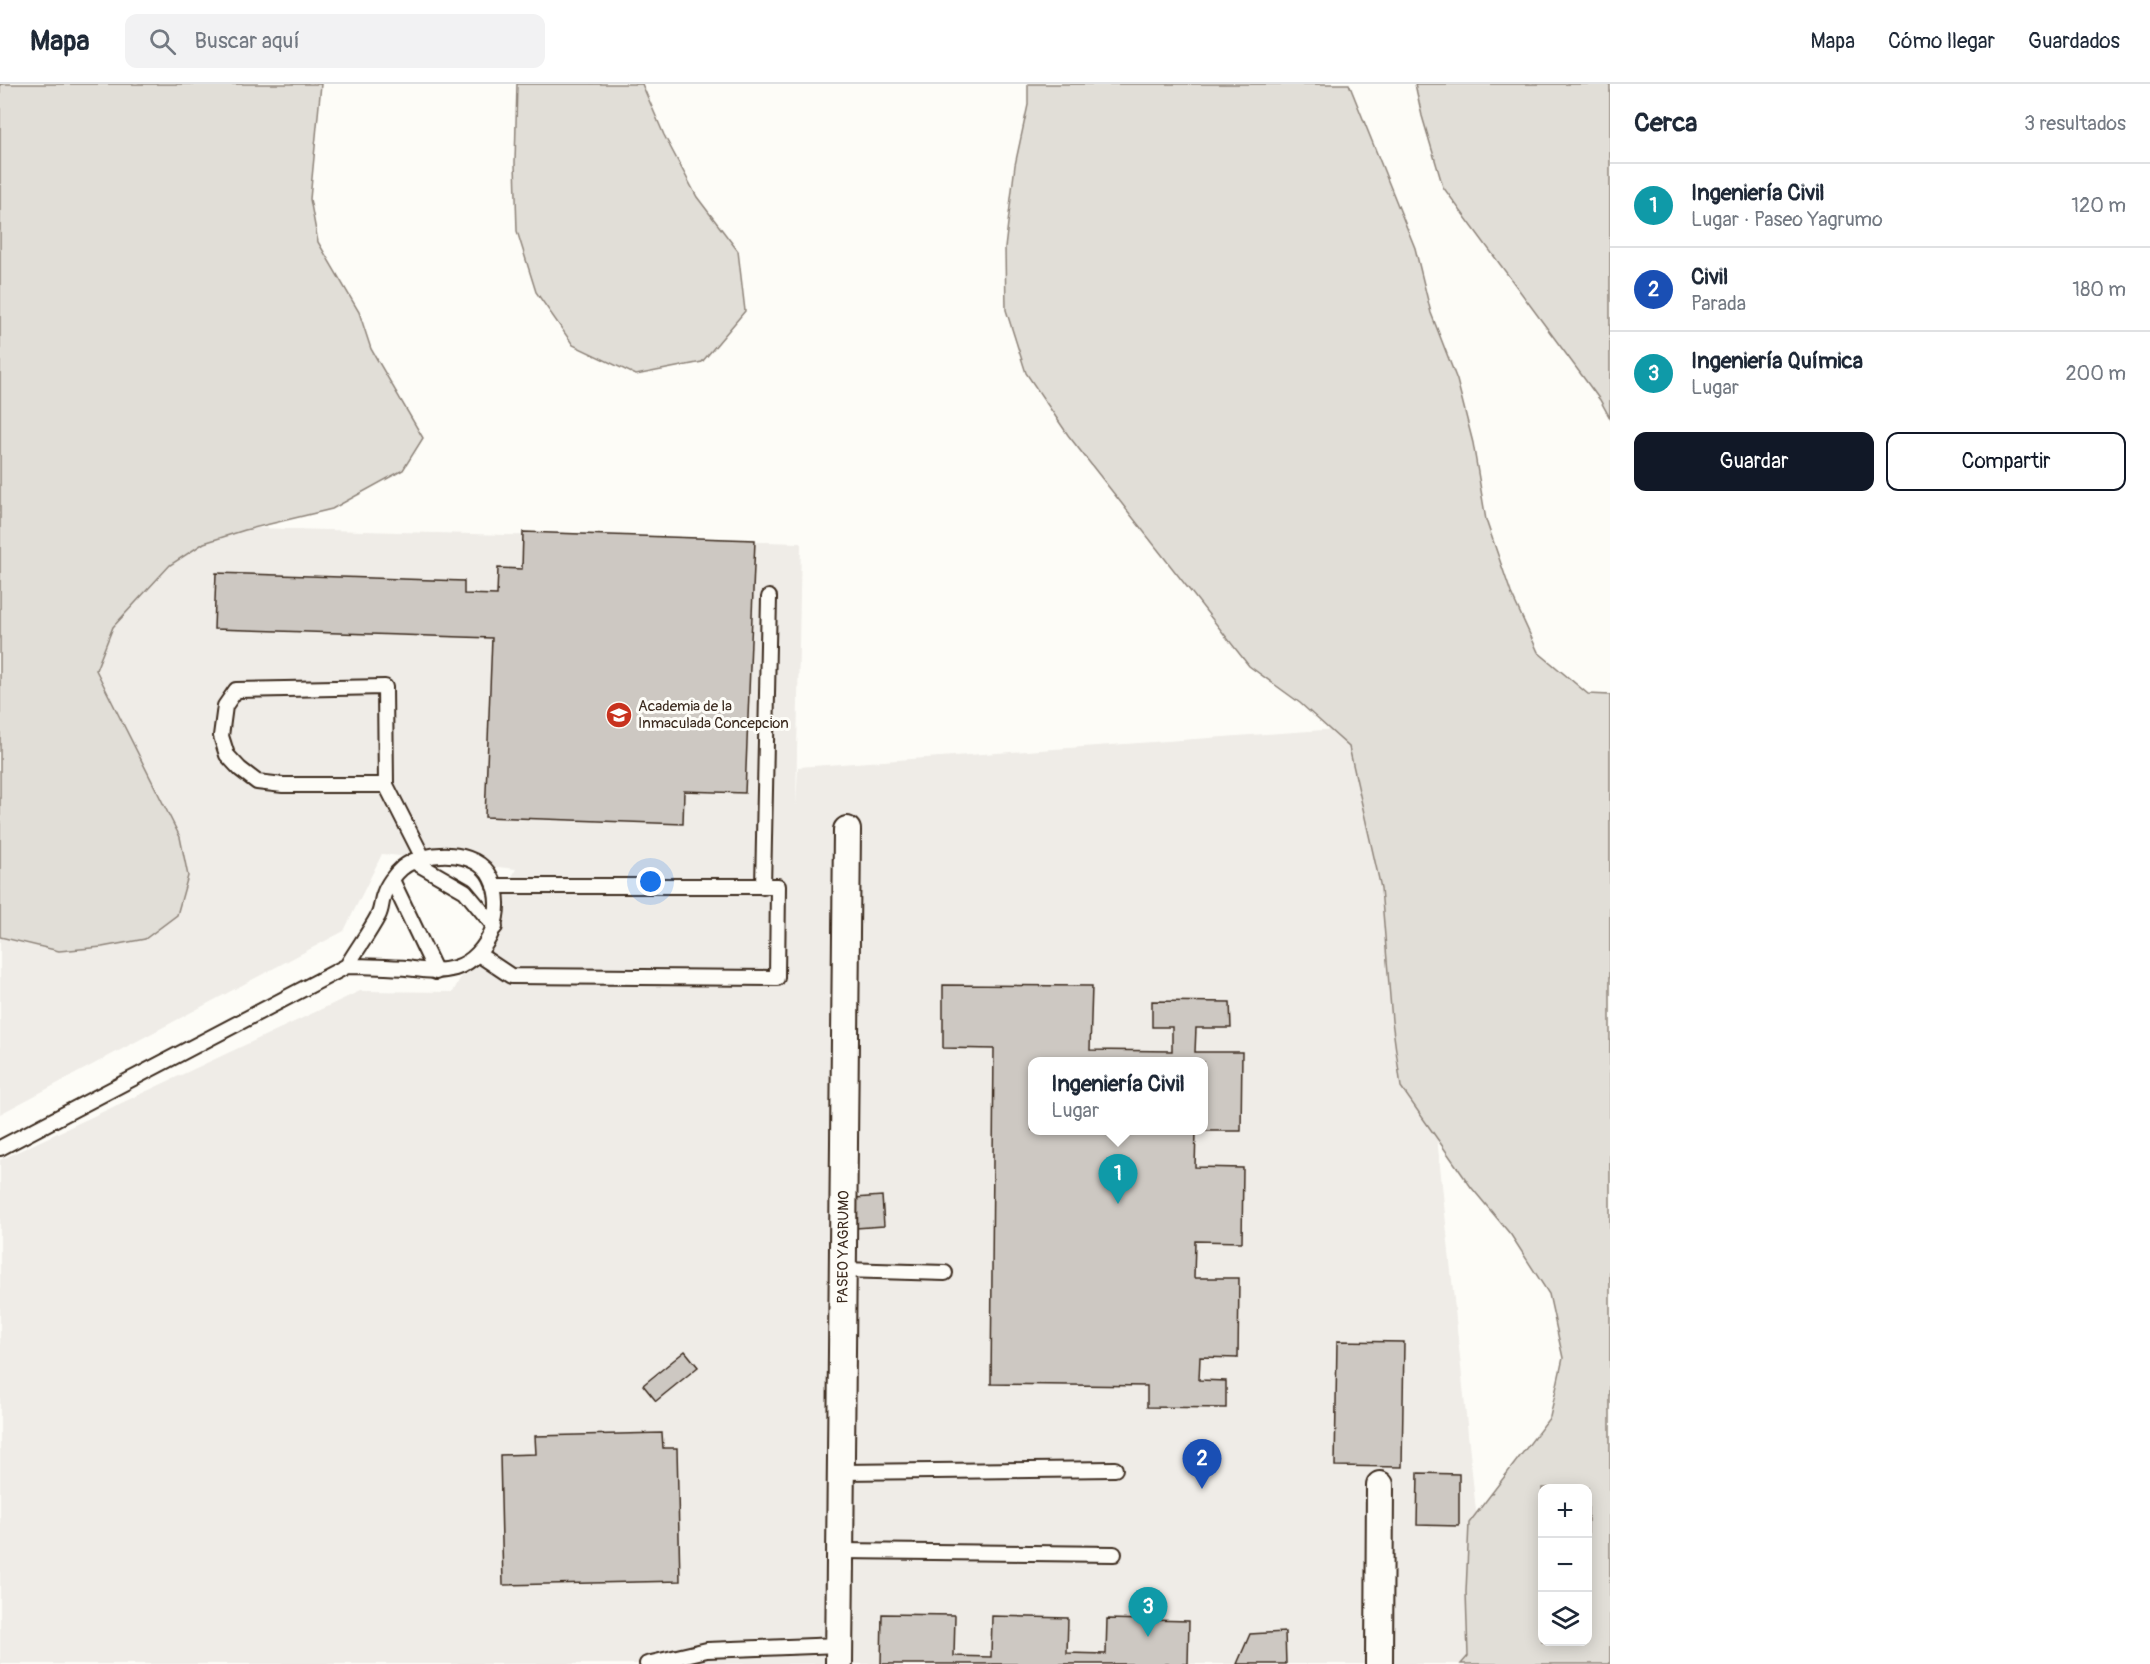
<!DOCTYPE html>
<html lang="es">
<head>
<meta charset="utf-8">
<style>
  :root { --surface:#fff; --page:#f2f2f3; --text:#1f2937; --muted:#747a83; --line:#e0e1e3; --accent:#111827 }
  body { margin:0; font-family:Pangolin,sans-serif; background:var(--page); color:var(--text) }
  .controls { position:absolute; right:18px; bottom:18px; display:grid; overflow:hidden; border-radius:12px; box-shadow:0 3px 15px #0003 }
  .controls button { width:54px; height:54px; display:grid; place-items:center; padding:0; border:0; border-bottom:2px solid var(--line); background:var(--surface); color:var(--text); font:30px sans-serif }
  .you { position:absolute; left:651px; top:798px; width:21px; height:21px; margin:-15px; border:4px solid #fff; border-radius:50%; background:#1a73e8; box-shadow:0 0 0 9px #1a73e833 }
  .badge { display:grid; place-items:center; width:39px; height:39px; border-radius:50%; background:var(--accent); color:#fff; font-size:20px; font-weight:700 }
  .pin { position:absolute; translate:-50% -50px; filter:drop-shadow(0 2px 3px #0008) }
  .pin::after { content:''; position:absolute; top:32px; width:21px; height:18px; background:inherit; clip-path:polygon(0 0,100% 0,50% 100%) }
  .popup { position:absolute; left:1028px; top:973px; width:180px; height:78px; box-sizing:border-box; display:grid; place-content:center; border-radius:12px; background:var(--surface); filter:drop-shadow(0 2px 4px #0005); font-size:20px; white-space:nowrap; color:var(--muted) }
  .popup b { font-size:22px; color:var(--text) }
  .popup::after { content:''; position:absolute; left:50%; top:100%; margin-left:-12px; border:12px solid transparent; border-top-color:var(--surface) }
  .list { margin:0; padding:0; list-style:none }
  h2 { display:flex; justify-content:space-between; align-items:center; height:78px; margin:0; padding:0 24px; font-size:26px }
  h2 small { font-size:20px; font-weight:400; color:var(--muted) }
  .list li { display:grid; grid-template-columns:39px 1fr auto; gap:18px; align-items:center; box-sizing:border-box; height:84px; padding:0 24px; border-top:2px solid var(--line) }
  .list b { display:block; font-size:22px; white-space:nowrap }
  .list p { margin:0; font-size:20px; white-space:nowrap; color:var(--muted) }
  .list em { font-size:20px; font-style:normal; color:var(--muted) }
  .actions { display:flex; gap:12px; padding:18px 24px }
  .actions a { flex:1; padding:14px 0; border:2px solid var(--accent); border-radius:12px; text-align:center; font-size:21px; color:var(--accent) }
  .actions .main { background:var(--accent); color:#fff }
  .icon { flex:none; width:33px; height:33px; fill:none; stroke:currentColor; stroke-width:2; stroke-linecap:round; stroke-linejoin:round }
  .map { position:relative; flex:none; width:1610px; height:1580px; overflow:hidden }
  header { display:flex; align-items:center; gap:36px; box-sizing:border-box; height:84px; padding:0 30px; background:var(--surface); border-bottom:2px solid var(--line) }
  header strong { font-size:28px }
  nav { display:flex; gap:33px; margin-inline-start:auto; font-size:21px }
  .search { width:420px; height:54px; background:var(--page); display:flex; align-items:center; gap:15px; box-sizing:border-box; padding:0 21px; border-radius:12px; color:var(--muted); font-size:22px }
  main { display:flex }
  aside { flex:1; background:var(--surface) }
  .map>svg:first-child { display:block }
</style>
</head>
<body>
<header>
<strong>Mapa</strong>
<div class="search"><svg class="icon" aria-label="search" viewBox="0 0 24 24"><circle cx="10" cy="10" r="6"/><path d="M15 15l6 6"/></svg>Buscar aquí</div>
<nav><a>Mapa</a><a>Cómo llegar</a><a>Guardados</a></nav>
</header>
<main>
<div class="map">
<svg width="1610" height="1580" viewBox="0 0 1610 1580">
  <rect width="100%" height="100%" fill="#fdfcf7"/>
  <filter id="ink" filterUnits="userSpaceOnUse"><feTurbulence type="fractalNoise" baseFrequency=".0167" numOctaves="2"/><feDisplacementMap in="SourceGraphic" scale="12" xChannelSelector="R" yChannelSelector="G"/><feConvolveMatrix kernelMatrix="1 2 1 2 8 2 1 2 1" color-interpolation-filters="sRGB"/></filter>
  <g filter="url(#ink)">
    <!-- built -->
    <path fill="#efece7" fill-rule="evenodd" d="M 0,437 L 801,459 L 796,722 L 798,683 L 1394,641 L 1492,1580 L 0,1580 L 0,1076 L 360,907 L 453,908 L 516,785 L 382,770 L 344,847 L 0,1030 ZM 1032,978 L 1204,978 L 1204,1046 L 1032,1046 Z"/>
    <!-- green -->
    <g fill="#e1ded7" stroke="#8e847a" stroke-width="1.5" fill-rule="evenodd">
      <path d="M 0,0 L 321,0 L 310,115 L 318,158 L 359,228 L 371,265 L 423,354 L 403,386 L 332,425 L 245,446 L 204,459 L 170,481 L 113,543 L 96,586 L 180,753 L 188,792 L 177,831 L 145,855 L 102,863 L 59,867 L 0,853 Z"/>
      <path d="M 517,0 L 642,0 L 664,51 L 697,113 L 738,167 L 745,227 L 702,278 L 636,291 L 573,261 L 536,208 L 517,147 L 515,79 Z"/>
      <path d="M 1028,0 L 1349,0 L 1415,164 L 1431,229 L 1457,296 L 1473,359 L 1486,436 L 1511,509 L 1538,568 L 1588,610 L 1610,611 L 1610,1580 L 1461,1580 L 1468,1572 L 1466,1508 L 1469,1439 L 1550,1333 L 1563,1274 L 1549,1210 L 1511,1151 L 1471,1103 L 1401,1003 L 1392,937 L 1381,804 L 1349,663 L 1300,619 L 1249,582 L 1068,351 L 1026,289 L 1006,226 L 1005,164 L 1015,81 L 1028,21 ZM 1588,1404 L 1588,1558 L 1542,1558 L 1542,1404 Z"/>
      <path d="M 1415,0 L 1610,0 L 1610,334 L 1600,316 L 1443,103 L 1422,32 Z"/>
    </g>
    <!-- building -->
    <g fill="#cdc8c2" stroke="#3b2a1e" stroke-width="1.5" fill-rule="evenodd">
      <path d="M 523,448 L 755,456 L 745,709 L 684,707 L 683,740 L 485,733 L 492,554 L 214,545 L 216,489 L 464,497 L 464,510 L 497,511 L 498,484 L 522,485 Z"/>
      <path d="M 943,901 L 1092,902 L 1090,966 L 1172,967 L 1172,943 L 1152,943 L 1152,917 L 1230,918 L 1231,944 L 1196,944 L 1195,968 L 1242,968 L 1241,1047 L 1196,1047 L 1195,1083 L 1243,1084 L 1242,1158 L 1195,1157 L 1194,1194 L 1239,1194 L 1238,1274 L 1200,1273 L 1199,1296 L 1226,1297 L 1226,1324 L 1147,1323 L 1147,1302 L 991,1300 L 994,965 L 943,964 ZM 1032,978 L 1204,978 L 1204,1046 L 1032,1046 Z"/>
      <path d="M 882,1112 L 884,1142 L 856,1144 L 855,1114 Z"/>
      <path d="M 1337,1257 L 1404,1258 L 1402,1383 L 1335,1382 Z"/>
      <path d="M 685,1267 L 698,1283 L 656,1317 L 643,1301 Z"/>
      <path d="M 662,1349 L 663,1364 L 677,1364 L 680,1497 L 503,1501 L 500,1371 L 536,1370 L 535,1352 Z"/>
      <path d="M 1418,1389 L 1459,1390 L 1459,1442 L 1417,1441 Z"/>
      <path d="M 882,1530 L 955,1531 L 954,1572 L 991,1573 L 992,1532 L 1068,1534 L 1067,1569 L 1106,1570 L 1107,1535 L 1189,1537 L 1188,1580 L 881,1580 Z"/>
      <path d="M 1285,1548 L 1286,1580 L 1237,1580 L 1250,1550 Z"/>
    </g>
    <g fill="none" stroke-linecap="round" stroke-linejoin="round">
      <defs>
        <g id="lane">
          <path d="M 386,701 L 283,701 L 257,698 L 240,685 L 227,671 L 221,652 L 225,622 L 236,606 L 385,603 L 386,701 L 423,774"/>
          <path d="M 413,777 L 465,807 L 495,843"/>
          <path d="M 392,796 L 436,888"/>
          <path d="M 763,803 L 769,513"/>
          <path d="M 478,870 L 511,892 L 777,894 L 778,802 L 494,802"/>
          <path d="M 0,1064 L 347,882 C 367,882 386,883 406,884 C 423,886 438,889 455,884 C 490,873 507,825 491,794 C 477,764 424,766 402,784 C 395,790 387,801 384,810 C 381,817 382,825 378,832 C 369,849 357,865 347,882"/>
          <path d="M 843,1186 L 945,1189"/>
          <path d="M 841,1388 L 1115,1385"/>
          <path d="M 840,1467 L 1114,1470"/>
          <path d="M 647,1580 L 707,1566 L 839,1561"/>
        </g>
        <g id="street">
          <path id="s1" d="M 839,1580 L 847,746"/>
          <path d="M 1379,1580 L 1380,1401"/>
        </g>
      </defs>
      <!-- lane casing -->
      <use href="#lane" stroke="#3b2a1e" stroke-width="18"/>
      <!-- street casing -->
      <use href="#street" stroke="#3b2a1e" stroke-width="30"/>
      <!-- lane -->
      <use href="#lane" stroke="#fdfcf7" stroke-width="14"/>
      <!-- street -->
      <use href="#street" stroke="#fdfcf7" stroke-width="26"/>
    </g>
  </g>
  <!-- icons -->
  <defs>
    <symbol id="school-disc" viewBox="-11 -11 22 22"><circle r="9.5" fill="#c8321e" stroke="#fdfcf7"/><path d="M0-5L7-2L0 1L-7-2ZM-4 1L0 2.5L4 1V4Q0 6-4 4Z" fill="#fff"/></symbol>
  </defs>
  <g fill-rule="evenodd">
    <use href="#school-disc" x="604" y="616" width="30" height="30"/>
  </g>
  <g text-anchor="middle" dominant-baseline="central" stroke-width="6" stroke-linejoin="round" paint-order="stroke">
    <!-- poi labels -->
    <g font-size="15" fill="#3b2a1e" stroke="#fdfcf7" text-anchor="start">
      <text x="638" y="622">Academia de la<tspan x="638" dy="17">Inmaculada Concepcion</tspan></text>
    </g>
    <!-- street labels -->
    <g font-size="15" fill="#3b2a1e" stroke="#fdfcf7">
      <text stroke="none"><textPath href="#s1" startOffset="417">PASEO YAGRUMO</textPath></text>
    </g>
  </g>
</svg>
<div class="controls">
<button>+</button>
<button>−</button>
<button><svg class="icon" aria-label="layers" viewBox="0 0 24 24"><path d="M12 4l9 5-9 5-9-5zM3 14l9 5 9-5"/></svg></button>
</div>
<div class="you"></div>
<div class="pin badge" style="left:1118px;top:1120px;background:#0f9aa8">1</div>
<div class="popup"><b>Ingeniería Civil</b>Lugar</div>
<div class="pin badge" style="left:1202px;top:1405px;background:#1a4fb4">2</div>
<div class="pin badge" style="left:1148px;top:1553px;background:#0f9aa8">3</div>
</div>
<aside>
<h2>Cerca<small>3 resultados</small></h2>
<ul class="list">
<li><span class="badge" style="background:#0f9aa8">1</span><div><b>Ingeniería Civil</b><p>Lugar · Paseo Yagrumo</p></div><em>120 m</em></li>
<li><span class="badge" style="background:#1a4fb4">2</span><div><b>Civil</b><p>Parada</p></div><em>180 m</em></li>
<li><span class="badge" style="background:#0f9aa8">3</span><div><b>Ingeniería Química</b><p>Lugar</p></div><em>200 m</em></li>
</ul>
<div class="actions"><a class="main">Guardar</a><a>Compartir</a></div>
</aside>
</main>
</body>
</html>
